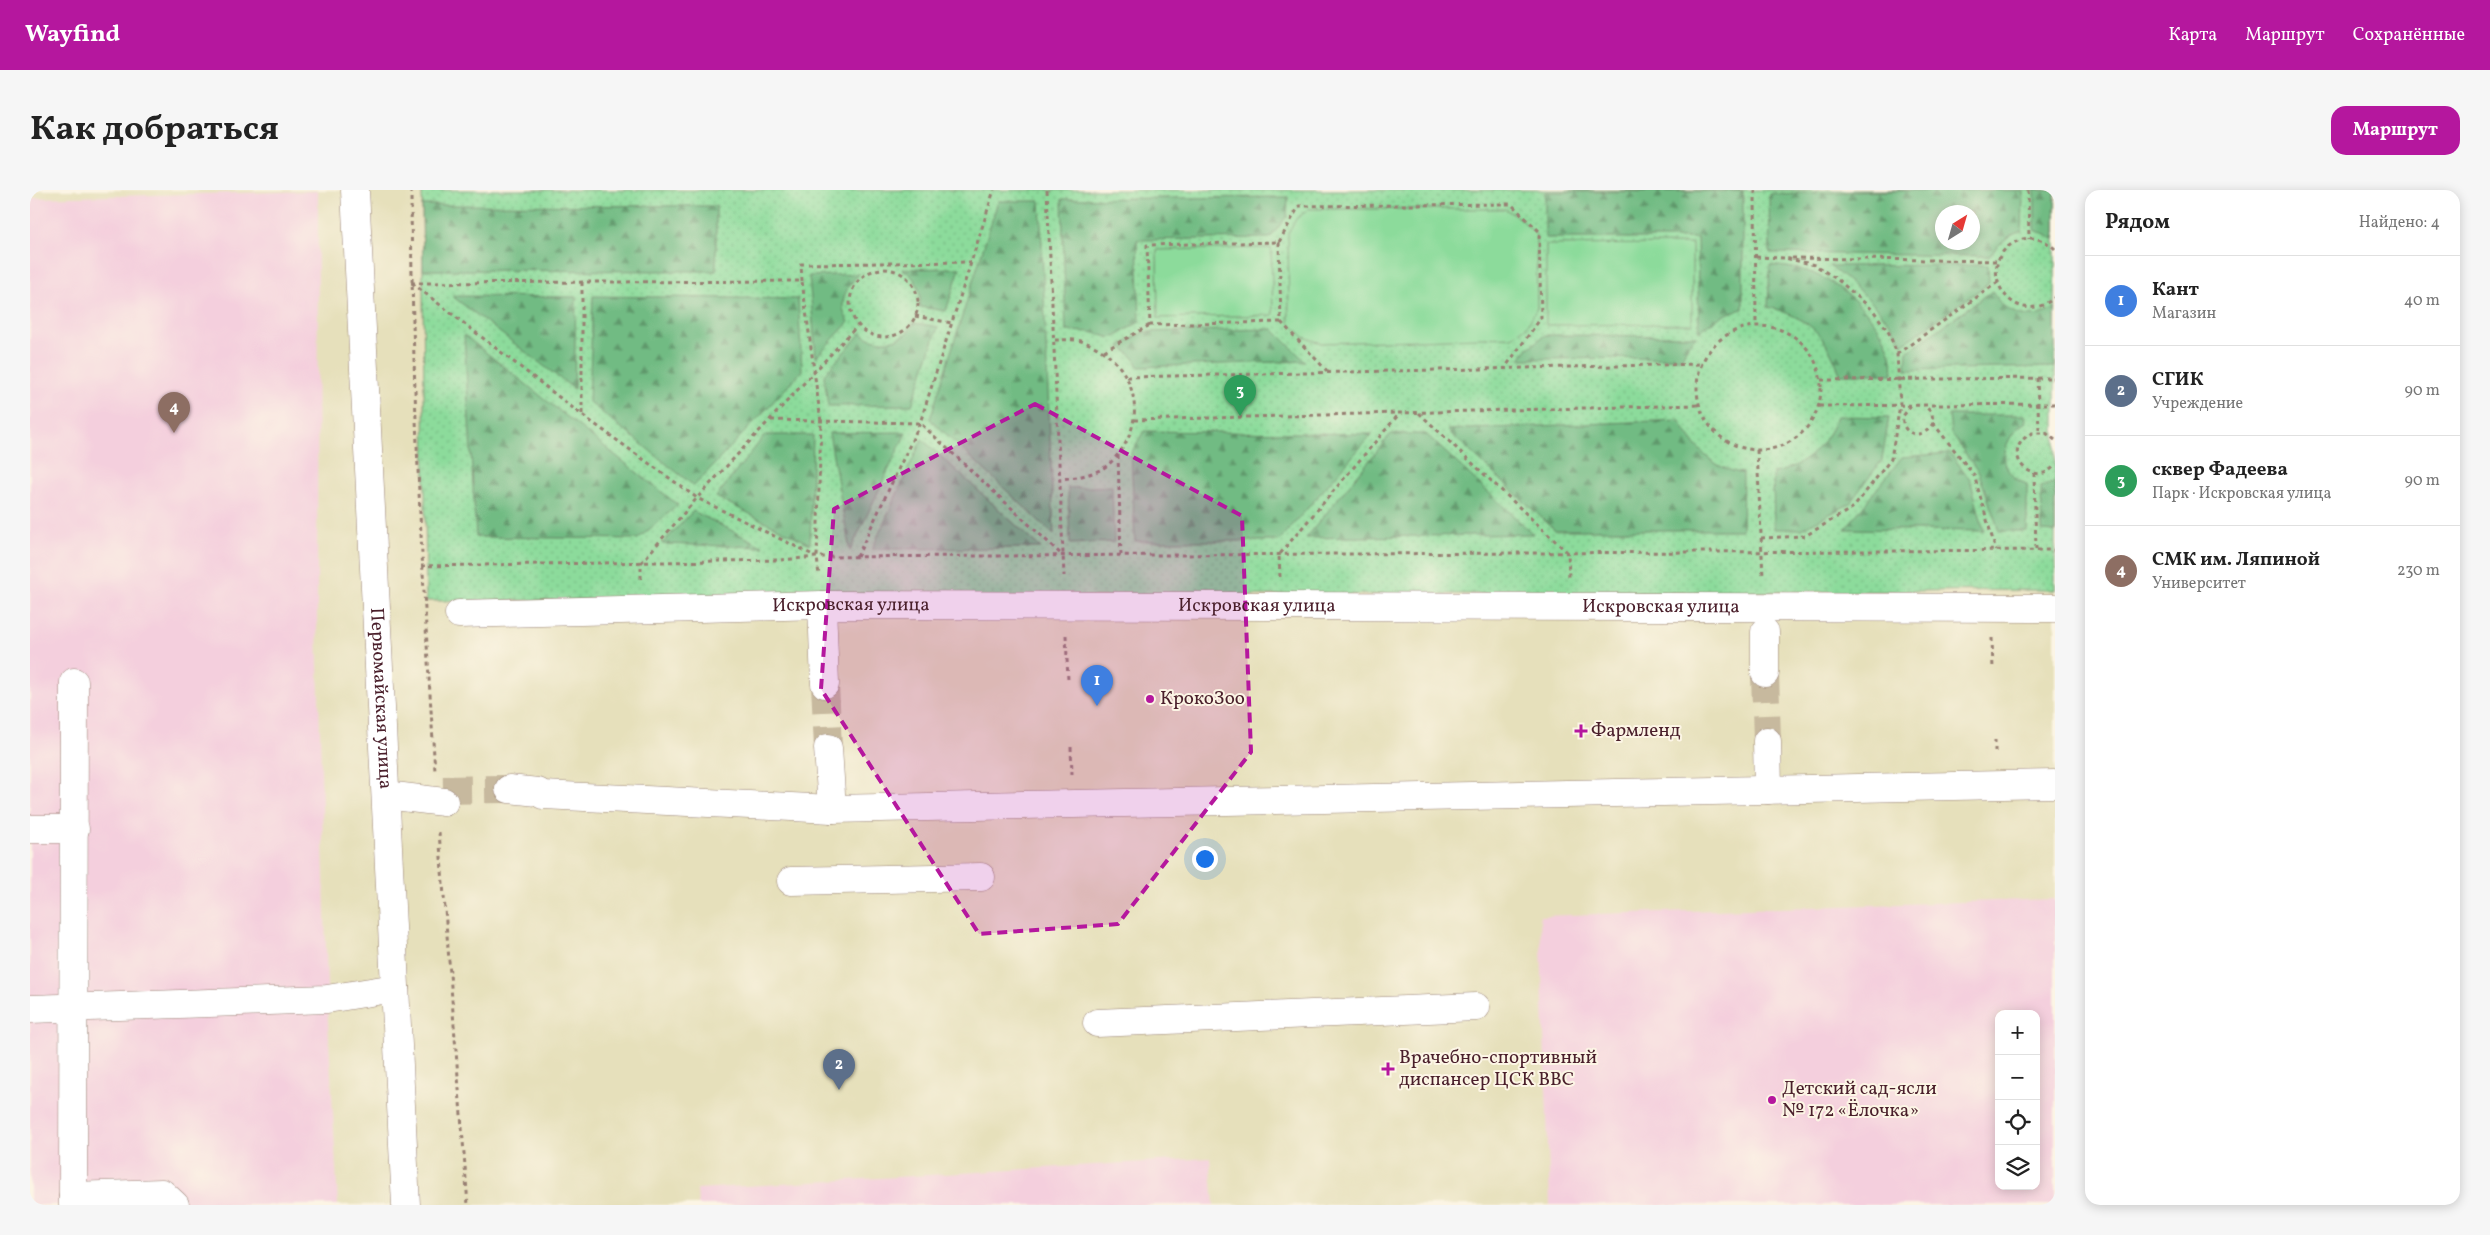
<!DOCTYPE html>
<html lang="ru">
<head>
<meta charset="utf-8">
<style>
  :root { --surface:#fff; --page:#f6f6f6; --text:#222; --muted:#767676; --line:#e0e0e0; --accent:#b5179e }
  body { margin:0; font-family:Vollkorn,serif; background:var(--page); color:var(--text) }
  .controls { position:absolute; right:15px; bottom:15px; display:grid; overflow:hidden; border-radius:10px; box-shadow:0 2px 12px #0003 }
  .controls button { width:45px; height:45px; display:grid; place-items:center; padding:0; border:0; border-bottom:1px solid var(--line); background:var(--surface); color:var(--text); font:25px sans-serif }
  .compass { position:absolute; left:1905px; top:15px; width:45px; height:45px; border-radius:50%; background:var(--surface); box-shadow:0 2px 12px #0003; rotate:37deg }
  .you { position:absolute; left:1174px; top:668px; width:18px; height:18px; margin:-12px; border:4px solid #fff; border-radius:50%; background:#1a73e8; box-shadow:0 0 0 8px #1a73e833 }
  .badge { display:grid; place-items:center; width:32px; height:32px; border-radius:50%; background:var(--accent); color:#fff; font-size:16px; font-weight:700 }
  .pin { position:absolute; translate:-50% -41px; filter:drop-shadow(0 1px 2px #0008) }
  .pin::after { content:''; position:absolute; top:26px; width:18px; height:15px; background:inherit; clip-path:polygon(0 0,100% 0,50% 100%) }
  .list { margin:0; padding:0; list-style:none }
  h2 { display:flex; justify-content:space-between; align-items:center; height:65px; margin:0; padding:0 20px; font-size:21px }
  h2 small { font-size:16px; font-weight:400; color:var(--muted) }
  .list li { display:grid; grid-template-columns:32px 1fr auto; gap:15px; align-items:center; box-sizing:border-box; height:90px; padding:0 20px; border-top:1px solid var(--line) }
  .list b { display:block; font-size:19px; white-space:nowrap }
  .list p { margin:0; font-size:16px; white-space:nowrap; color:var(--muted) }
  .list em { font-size:16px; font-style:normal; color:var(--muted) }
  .icon { flex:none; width:28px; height:28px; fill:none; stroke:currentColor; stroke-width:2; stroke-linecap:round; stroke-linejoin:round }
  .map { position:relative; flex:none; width:2025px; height:1015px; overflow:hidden; border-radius:15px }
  header { display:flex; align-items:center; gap:30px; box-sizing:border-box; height:70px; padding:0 25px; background:var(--accent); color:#fff }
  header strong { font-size:24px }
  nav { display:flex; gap:28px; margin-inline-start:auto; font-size:18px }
  .intro { display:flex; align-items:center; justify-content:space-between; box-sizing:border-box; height:120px; padding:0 30px }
  h1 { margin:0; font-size:35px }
  .button { padding:12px 22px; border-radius:15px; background:var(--accent); color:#fff; font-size:18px; font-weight:700 }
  main { display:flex; gap:30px; padding:0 30px }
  aside { flex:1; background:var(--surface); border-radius:15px; box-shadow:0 2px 12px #0003 }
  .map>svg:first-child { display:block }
</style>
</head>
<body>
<header>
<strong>Wayfind</strong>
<nav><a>Карта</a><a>Маршрут</a><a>Сохранённые</a></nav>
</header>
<div class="intro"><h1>Как добраться</h1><a class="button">Маршрут</a></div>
<main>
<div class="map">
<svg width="2025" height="1015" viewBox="0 0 2025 1015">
  <defs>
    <pattern id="grass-dots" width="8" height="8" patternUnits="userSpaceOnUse" patternTransform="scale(1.25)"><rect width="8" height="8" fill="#8cdb9b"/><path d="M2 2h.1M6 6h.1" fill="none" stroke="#7abc86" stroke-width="1.8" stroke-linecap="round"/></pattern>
    <pattern id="forest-firs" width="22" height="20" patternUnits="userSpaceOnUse" patternTransform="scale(1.25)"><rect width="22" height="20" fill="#71bb83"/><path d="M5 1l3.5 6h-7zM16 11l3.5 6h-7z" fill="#5f976b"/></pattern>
  </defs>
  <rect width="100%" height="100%" fill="#fcf5e5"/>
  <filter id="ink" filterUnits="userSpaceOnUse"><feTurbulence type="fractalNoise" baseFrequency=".02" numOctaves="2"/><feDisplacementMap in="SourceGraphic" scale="10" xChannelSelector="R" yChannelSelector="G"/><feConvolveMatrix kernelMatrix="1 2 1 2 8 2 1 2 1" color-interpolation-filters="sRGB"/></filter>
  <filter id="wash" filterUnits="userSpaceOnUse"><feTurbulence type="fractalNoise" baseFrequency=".0096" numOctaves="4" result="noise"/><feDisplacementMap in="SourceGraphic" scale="20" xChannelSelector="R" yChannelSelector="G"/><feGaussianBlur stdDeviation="1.12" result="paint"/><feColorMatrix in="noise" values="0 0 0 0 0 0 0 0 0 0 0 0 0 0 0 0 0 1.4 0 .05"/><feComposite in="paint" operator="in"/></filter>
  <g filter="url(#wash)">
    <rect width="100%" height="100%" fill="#e6e0bb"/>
    <!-- built -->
    <g fill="#f4cfdd" fill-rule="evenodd">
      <path d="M 288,1 L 287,436 L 298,830 L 308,1015 L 0,1015 L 0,8 Z"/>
      <path d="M 2025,709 L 2025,1015 L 1520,1015 L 1510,726 ZM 1969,824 L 2006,824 L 2006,996 L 1969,996 Z"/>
      <path d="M 1180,968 L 1184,1015 L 668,1015 L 667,999 Z"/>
    </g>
    <!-- grass -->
    <path fill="url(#grass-dots)" stroke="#6b7d63" fill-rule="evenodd" d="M 392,0 L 2025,0 L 2025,400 L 396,411 ZM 1912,22 L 1942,22 L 1942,52 L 1912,52 Z"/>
    <!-- forest -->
    <g fill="url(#forest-firs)" stroke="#5e6d57" fill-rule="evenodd">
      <path d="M 1896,0 L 1993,0 L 1992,41 C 1977,46 1969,53 1960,66 L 1740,63 L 1739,4 ZM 1912,22 L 1942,22 L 1942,52 L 1912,52 Z"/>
      <path d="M 2005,0 L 2025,0 L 2025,49 L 2005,40 Z"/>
      <path d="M 1713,1 L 1713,119 C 1696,122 1682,131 1669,142 L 1667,48 L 1515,48 L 1515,2 Z"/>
      <path d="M 1258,7 L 1257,26 L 1240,48 L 1107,50 L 1110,132 L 1081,148 L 1061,142 L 1036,141 L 1032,9 Z"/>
      <path d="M 968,11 L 1010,11 L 1024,345 L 900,229 Z"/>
      <path d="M 392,15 L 686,16 L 686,81 L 393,80 Z"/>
      <path d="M 1740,75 C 1754,77 1769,78 1782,83 C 1815,96 1851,130 1861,165 C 1863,171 1862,178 1863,184 L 1810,184 C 1796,144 1779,128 1738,117 Z"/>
      <path d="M 1958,75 L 1959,93 L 1873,154 C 1855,121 1829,99 1799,76 Z"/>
      <path d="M 930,78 L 916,121 L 890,117 C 892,101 886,86 872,79 Z"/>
      <path d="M 829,84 C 816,96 806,116 819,132 L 786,167 L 779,86 Z"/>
      <path d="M 1962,101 C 1974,125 2003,134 2025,118 L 2025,177 L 1876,180 L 1877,162 Z"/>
      <path d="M 422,106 L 546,107 L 544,199 Z"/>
      <path d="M 563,106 L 768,109 L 772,181 L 664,296 L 559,212 Z"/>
      <path d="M 884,133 L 908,137 L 882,215 L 798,216 L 794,185 L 831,143 C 848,156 873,154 884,133 Z"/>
      <path d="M 1243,139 L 1275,171 L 1108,177 L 1104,168 L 1090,156 L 1114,142 Z"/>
      <path d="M 434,145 L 648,315 L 608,349 L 446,347 Z"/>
      <path d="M 1515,145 L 1666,146 L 1658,155 L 1652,168 L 1490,169 L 1497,159 Z"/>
      <path d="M 1919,225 L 1995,225 L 1996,232 C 1971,247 1964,284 1997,294 L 1997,341 L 1969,341 L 1949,283 L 1921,243 Z"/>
      <path d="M 1807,226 L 1859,227 L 1852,270 L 1819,314 L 1771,339 L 1744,339 L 1743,283 C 1775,277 1795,256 1807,226 Z"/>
      <path d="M 1649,230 C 1663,255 1682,280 1713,283 L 1712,340 L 1525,340 L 1417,240 Z"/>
      <path d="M 1114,241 L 1342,244 L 1249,351 L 1105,351 L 1101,263 Z"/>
      <path d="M 876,242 L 876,243 L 820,361 L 799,243 Z"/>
      <path d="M 1361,244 L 1396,244 L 1503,344 L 1276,348 Z"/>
      <path d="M 735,245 L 783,245 L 780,354 L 686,307 Z"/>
      <path d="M 892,249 L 1011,358 L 842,359 Z"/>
      <path d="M 1920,263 L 1940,289 L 1954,341 L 1815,339 L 1872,267 Z"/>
      <path d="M 2025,292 L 2025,342 L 2012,341 L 2011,297 Z"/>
      <path d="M 1082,296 L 1084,352 L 1040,354 L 1038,298 Z"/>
      <path d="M 663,321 L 734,357 L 632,354 Z"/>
    </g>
    <!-- pitch -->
    <g fill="#8cdb9b" stroke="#6b7d63">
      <path d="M 1279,19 L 1475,19 L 1492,30 L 1506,45 L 1507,118 L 1497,136 L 1482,147 L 1291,153 L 1274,147 L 1259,132 L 1258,43 L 1266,29 Z"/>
      <path d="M 1662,54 L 1662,134 L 1516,135 L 1516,55 Z"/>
      <path d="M 1241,58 L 1243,125 L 1128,128 L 1127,60 Z"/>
    </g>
  </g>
  <g filter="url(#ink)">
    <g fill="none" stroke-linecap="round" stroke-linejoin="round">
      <!-- minor-tunnel -->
      <g stroke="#c7b99e" stroke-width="28" stroke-dasharray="28 14" stroke-linecap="butt">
        <path d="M 1735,483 L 1737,551"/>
        <path d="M 795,494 L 798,558"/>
        <path d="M 413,600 L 479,599"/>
      </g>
      <defs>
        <g id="minor">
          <path id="s1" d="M 325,0 L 376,1015"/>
          <path d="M 792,415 L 795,494"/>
          <path id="s2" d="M 429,424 L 792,415 L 2025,418"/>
          <path d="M 1735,442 L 1735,483"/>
          <path d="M 1737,551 L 1738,600"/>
          <path d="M 798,558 L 802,619"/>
          <path d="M 479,599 L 508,602 L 513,605 L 802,619 L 2025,594"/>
          <path d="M 356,605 L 414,612"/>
          <path d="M 0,639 L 45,639"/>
          <path d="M 761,691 L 951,687"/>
          <path d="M 0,819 L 297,809 L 365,798"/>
          <path d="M 1067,833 L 1446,817"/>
          <path d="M 43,1006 L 132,1003 L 145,1015"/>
          <path d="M 43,1015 L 44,492"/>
        </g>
      </defs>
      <!-- minor casing -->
      <use href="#minor" stroke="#988073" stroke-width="29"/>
      <!-- path -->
      <g stroke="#988073" stroke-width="3" stroke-dasharray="4 4" stroke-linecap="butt">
        <path d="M 381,0 C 382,194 392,387 405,581"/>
        <path d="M 1017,0 L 1034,386"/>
        <path d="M 1725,0 L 1726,136"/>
        <path d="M 1998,0 L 1999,49"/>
        <path d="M 1249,52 L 1269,16 L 1481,14 L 1509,41 L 1511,128 L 1474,179"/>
        <path d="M 1249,52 L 1251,132 L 1120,135 L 1117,55 Z"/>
        <path d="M 2025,59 C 2017,51 2005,46 1993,49 C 1937,66 1980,146 2025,107"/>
        <path d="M 1726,67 L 1756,68"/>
        <path d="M 1762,68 L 1969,71"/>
        <circle cx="854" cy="113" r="34"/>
        <path d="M 772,91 L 771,74 L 941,72"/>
        <path d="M 552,92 L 552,225"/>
        <path d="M 381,93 L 772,91 L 791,232 L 787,367 L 789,386"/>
        <path d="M 382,93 L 552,225 L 667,308 L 785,366"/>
        <path d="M 885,126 L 922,133"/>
        <path d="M 1251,132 L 1298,182"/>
        <circle cx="1729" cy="198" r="62"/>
        <path d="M 1025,150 C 1033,150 1043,149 1051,151 C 1097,165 1119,215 1094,256 C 1088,265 1080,275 1070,280 C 1056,286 1044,288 1029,289"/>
        <path d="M 1074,161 L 1120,135"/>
        <path d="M 1867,164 L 1968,92"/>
        <path d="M 1097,187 L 1672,174"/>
        <path d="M 2007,188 L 2009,241"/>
        <path d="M 1791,190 L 2025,188"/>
        <path d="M 1789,216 L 2025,214"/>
        <path d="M 1881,216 L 1873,226 C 1870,246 1894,251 1903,233 L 1902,223 L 1894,215"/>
        <path d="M 1389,223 L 1538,363 L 1539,387"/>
        <path d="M 741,230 L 890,233 L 1033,366"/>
        <path d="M 1104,230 L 1669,215"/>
        <path d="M 1903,233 L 1944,285 L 1966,361"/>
        <path d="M 2025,250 L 2016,243 L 2002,243 C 1966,262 2005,301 2025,275"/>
        <path d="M 1727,260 L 1733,387"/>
        <path d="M 1088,265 L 1091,366"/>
        <path d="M 2004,283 L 2006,360"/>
        <path d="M 1731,348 L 1775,346 L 1824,317 L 1861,269 L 1870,215 L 1867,164 L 1859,143 L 1843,120 L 1808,90 L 1785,75 L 1755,68"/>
        <path d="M 827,367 L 890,233 L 964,0"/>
        <path d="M 391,376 L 750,370 L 787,367 L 2025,360"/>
        <path d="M 1250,387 L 1249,365 L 1369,224"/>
        <path d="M 611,389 L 611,373 L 667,308 L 828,135"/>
        <path d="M 1036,445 L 1038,491"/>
        <path d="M 1962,448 L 1963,480"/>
        <path d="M 1965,550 L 1965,564"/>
        <path d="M 1041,557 L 1042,584"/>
        <path d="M 409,642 L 438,1015"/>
      </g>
      <!-- minor -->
      <use href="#minor" stroke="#fff" stroke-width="28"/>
    </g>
  </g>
  <!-- marked area -->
  <path fill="#b5179e" fill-opacity="0.2" stroke="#b5179e" stroke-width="4" stroke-dasharray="10 6" stroke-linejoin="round" d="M 1005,214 L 1212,326 L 1221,562 L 1088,734 L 949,744 L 791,499 L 804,319 Z"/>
  <!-- markers -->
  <g fill="#b5179e" stroke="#fcf5e5" stroke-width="2">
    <circle cx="1120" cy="509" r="5"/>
    <path d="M1548.5 533.5h5v5h5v5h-5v5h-5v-5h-5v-5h5z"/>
    <path d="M1355.5 871.5h5v5h5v5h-5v5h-5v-5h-5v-5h5z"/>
    <circle cx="1742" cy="910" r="5"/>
  </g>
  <g text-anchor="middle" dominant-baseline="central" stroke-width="4" stroke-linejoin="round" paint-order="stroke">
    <!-- street labels -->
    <g font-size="19" fill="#4a1f2b" stroke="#fcf5e5">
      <text stroke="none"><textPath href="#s2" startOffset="392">Искровская улица</textPath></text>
      <text stroke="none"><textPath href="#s2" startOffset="798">Искровская улица</textPath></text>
      <text stroke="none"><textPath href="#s2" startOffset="1202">Искровская улица</textPath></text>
      <text stroke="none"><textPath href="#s1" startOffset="509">Первомайская улица</textPath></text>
    </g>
    <!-- poi labels -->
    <g font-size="19" fill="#4a1f2b" stroke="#fcf5e5" text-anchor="start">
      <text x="1130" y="509">КрокоЗоо</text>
      <text x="1561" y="541">Фармленд</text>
      <text x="1369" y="868">Врачебно-спортивный<tspan x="1369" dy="22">диспансер ЦСК ВВС</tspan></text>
      <text x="1752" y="899">Детский сад-ясли<tspan x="1752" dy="22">№ 172 «Ёлочка»</tspan></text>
    </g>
  </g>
</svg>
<div class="controls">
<button>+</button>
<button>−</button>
<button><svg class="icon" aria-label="locate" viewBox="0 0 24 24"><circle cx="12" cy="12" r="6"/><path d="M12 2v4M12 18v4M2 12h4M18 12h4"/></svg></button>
<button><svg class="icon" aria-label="layers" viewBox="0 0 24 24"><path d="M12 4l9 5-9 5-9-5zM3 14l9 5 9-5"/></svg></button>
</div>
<svg class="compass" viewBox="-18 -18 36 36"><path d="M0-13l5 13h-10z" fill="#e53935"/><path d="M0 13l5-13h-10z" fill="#767676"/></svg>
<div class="you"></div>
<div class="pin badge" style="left:1067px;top:516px;background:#3f7fe0">1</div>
<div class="pin badge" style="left:809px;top:900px;background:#5c6f8a">2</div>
<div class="pin badge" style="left:1210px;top:226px;background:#2e9e5b">3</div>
<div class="pin badge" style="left:144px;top:243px;background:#8d6e63">4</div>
</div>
<aside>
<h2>Рядом<small>Найдено: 4</small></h2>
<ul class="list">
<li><span class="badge" style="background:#3f7fe0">1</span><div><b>Кант</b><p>Магазин</p></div><em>40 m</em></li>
<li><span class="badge" style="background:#5c6f8a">2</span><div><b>СГИК</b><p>Учреждение</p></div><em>90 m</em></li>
<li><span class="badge" style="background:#2e9e5b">3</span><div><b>сквер Фадеева</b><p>Парк · Искровская улица</p></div><em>90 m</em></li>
<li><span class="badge" style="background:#8d6e63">4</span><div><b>СМК им. Ляпиной</b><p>Университет</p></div><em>230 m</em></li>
</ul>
</aside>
</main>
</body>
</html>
